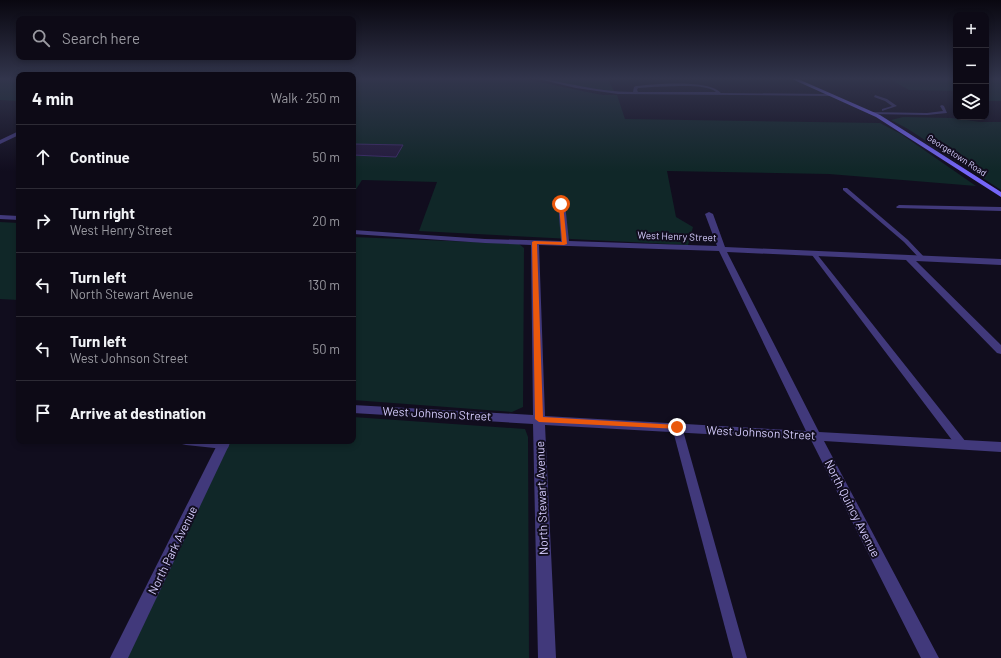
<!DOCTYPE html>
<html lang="en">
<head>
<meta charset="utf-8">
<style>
  :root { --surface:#0d0a16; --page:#16131f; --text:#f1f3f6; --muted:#9a9aa1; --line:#2d2b35 }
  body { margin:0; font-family:Barlow,sans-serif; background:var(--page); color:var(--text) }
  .controls { position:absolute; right:12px; top:12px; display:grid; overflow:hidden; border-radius:8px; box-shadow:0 2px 6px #0003 }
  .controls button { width:36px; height:36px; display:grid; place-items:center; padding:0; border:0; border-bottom:1px solid var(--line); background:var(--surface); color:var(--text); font:20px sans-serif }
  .stop { position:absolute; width:12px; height:12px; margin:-9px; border:3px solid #ea580c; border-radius:50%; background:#fff }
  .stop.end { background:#ea580c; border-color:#fff; box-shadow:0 1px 4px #0008 }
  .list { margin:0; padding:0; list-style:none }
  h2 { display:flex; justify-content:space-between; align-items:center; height:52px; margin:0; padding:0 16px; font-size:17px }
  h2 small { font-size:13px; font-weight:400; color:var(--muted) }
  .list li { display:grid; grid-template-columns:26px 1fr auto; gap:12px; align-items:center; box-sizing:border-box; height:64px; padding:0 16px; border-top:1px solid var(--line) }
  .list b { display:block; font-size:15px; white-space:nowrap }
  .list p { margin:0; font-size:13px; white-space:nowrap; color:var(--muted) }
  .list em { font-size:13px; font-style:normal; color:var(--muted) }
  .icon { flex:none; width:22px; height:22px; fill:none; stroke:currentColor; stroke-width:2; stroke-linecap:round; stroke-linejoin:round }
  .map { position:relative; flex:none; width:1001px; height:658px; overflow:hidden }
  .search { position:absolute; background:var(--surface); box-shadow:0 2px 6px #0003; left:16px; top:16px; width:340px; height:44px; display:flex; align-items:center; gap:10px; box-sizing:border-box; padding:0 14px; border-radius:8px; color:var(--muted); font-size:15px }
  .panel { position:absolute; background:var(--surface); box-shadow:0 2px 6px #0003; left:16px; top:72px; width:340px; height:372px; border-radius:8px }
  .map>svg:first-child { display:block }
</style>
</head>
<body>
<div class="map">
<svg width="1001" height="658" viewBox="0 0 1001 658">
  <rect width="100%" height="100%" fill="#110d1e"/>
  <!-- green -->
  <g fill="#102728">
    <path d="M 0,79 L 19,79 L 19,101 L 0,100 Z"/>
    <path d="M 353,79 L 525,79 L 587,92 L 603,95 L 617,95 L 625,119 L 880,123 L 901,134 L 976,186 L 829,174 L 667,171 L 676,217 L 693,227 L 688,245 L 419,231 L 437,182 L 362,180 L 353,194 Z"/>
    <path d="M 543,79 L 608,79 L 614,91 L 584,89 Z"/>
    <path d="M 871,79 L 956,79 L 956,91 L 909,90 L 890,79 Z"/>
    <rect x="986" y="79" width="15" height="22"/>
    <path d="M 903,117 L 952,118 L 980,122 L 1001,122 L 1001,190 L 908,129 L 891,120 Z"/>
    <path d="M 0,222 L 19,223 L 19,300 L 0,299 Z"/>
    <path d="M 353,237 L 519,244 L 524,248 L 523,407 L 512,412 L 353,400 Z"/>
    <path d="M 353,417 L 525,429 L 528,437 L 529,658 L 113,658 L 222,441 L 353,441 Z"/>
  </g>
  <!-- building -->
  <path fill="#241a3e" stroke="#3d2c69" d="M 353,144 L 403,145 L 396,157 L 353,155 Z"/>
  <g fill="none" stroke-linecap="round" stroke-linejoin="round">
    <!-- lane -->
    <g fill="#41397b" fill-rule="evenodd">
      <path d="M 875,95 L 887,99 L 897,106 L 882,111 L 882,109 L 892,106 L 885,101 L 874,97 Z"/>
      <path d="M 942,105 L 944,106 L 947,113 L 927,115 L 870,114 L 868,113 L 870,112 L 927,113 L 943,111 L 940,106 Z"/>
      <path d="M 843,188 L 847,188 L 908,240 L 925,258 L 925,260 L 921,260 L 904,242 L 843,190 Z"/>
      <path d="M 899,205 L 1001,207 L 1001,211 L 897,208 L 896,207 Z"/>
      <path d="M 814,252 L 816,253 L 966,442 L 967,445 L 966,448 L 962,449 L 958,448 L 812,255 L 811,254 Z"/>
      <path d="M 677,423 L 680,424 L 682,427 L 747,658 L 733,658 L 672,427 L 674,424 Z"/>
      <path d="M 181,441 L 222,441 L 228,442 L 229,445 L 228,448 L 224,449 L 186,445 L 182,444 Z"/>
    </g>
    <!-- street -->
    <g fill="#41397b" fill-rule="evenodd">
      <path d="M 538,79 C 550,79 562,83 575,85 C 594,89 614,92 633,92 L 634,87 L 636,86 C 654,84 709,79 721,93 L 831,94 L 833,95 L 831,96 L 618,94 L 576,88 ZM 652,87 C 667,87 706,83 716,92 L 638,92 L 637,90 L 638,88 Z"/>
      <path d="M 19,131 L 19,135 L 0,144 L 0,140 Z"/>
      <path d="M 558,202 L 564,202 L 565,204 L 569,241 L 717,246 L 705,214 L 709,212 L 713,214 L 725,247 L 1001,259 L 1001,265 L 916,261 L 1001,345 L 1001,354 L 997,353 L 906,260 L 727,252 L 819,432 L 1001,442 L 1001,452 L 824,441 L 939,658 L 921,658 L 811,440 L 545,425 L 556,658 L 538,658 L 533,424 L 353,413 L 353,405 L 533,415 L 531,245 L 485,243 L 353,234 L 353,230 L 485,239 L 561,241 ZM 539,245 L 719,251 L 806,431 L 545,416 Z"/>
      <path d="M 0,215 L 19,216 L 19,220 L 0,219 Z"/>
      <path d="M 219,441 L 231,441 L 128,658 L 110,658 Z"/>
    </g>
    <!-- secondary -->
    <path fill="#7566f9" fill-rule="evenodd" d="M 792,79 L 798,79 L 880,115 L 1001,192 L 1001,197 L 876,117 Z"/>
  </g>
  <!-- sky -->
  <linearGradient id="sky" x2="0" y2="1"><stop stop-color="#090710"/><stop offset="0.46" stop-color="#32354c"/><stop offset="1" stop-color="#32354c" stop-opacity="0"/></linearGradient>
  <rect width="1001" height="171" fill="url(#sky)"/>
  <!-- route -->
  <path fill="#ea580c" d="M 561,203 L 563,204 L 567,244 L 564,245 L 537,244 L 543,417 L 677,425 L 681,427 L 679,429 L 539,422 L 535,419 L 532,242 L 534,241 L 562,242 L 559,204 Z"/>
  <g text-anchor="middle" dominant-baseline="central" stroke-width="4" stroke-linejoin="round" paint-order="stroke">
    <!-- far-street labels -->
    <g font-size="9" fill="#d5ccfd" stroke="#110d1e">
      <text transform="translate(957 155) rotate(33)">Georgetown Road</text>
    </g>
    <!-- street labels -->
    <g font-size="10" fill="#d5ccfd" stroke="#110d1e">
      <text transform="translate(677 236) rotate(2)">West Henry Street</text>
    </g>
    <!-- near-street labels -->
    <g font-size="12" fill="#d5ccfd" stroke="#110d1e">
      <text transform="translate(437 413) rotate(3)">West Johnson Street</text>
      <text transform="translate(761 432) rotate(3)">West Johnson Street</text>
      <text transform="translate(541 498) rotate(-92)">North Stewart Avenue</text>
      <text transform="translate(853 508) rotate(63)">North Quincy Avenue</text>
      <text transform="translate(172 550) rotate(-64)">North Park Avenue</text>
    </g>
  </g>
</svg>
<div class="controls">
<button>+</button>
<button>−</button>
<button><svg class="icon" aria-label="layers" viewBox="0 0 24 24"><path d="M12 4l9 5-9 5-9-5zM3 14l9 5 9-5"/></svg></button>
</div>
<div class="stop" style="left:561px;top:204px"></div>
<div class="stop end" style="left:677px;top:427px"></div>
<div class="search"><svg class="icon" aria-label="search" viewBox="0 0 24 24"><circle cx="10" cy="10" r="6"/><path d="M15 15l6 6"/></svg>Search here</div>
<section class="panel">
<h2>4 min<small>Walk · 250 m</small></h2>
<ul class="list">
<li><svg class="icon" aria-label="ahead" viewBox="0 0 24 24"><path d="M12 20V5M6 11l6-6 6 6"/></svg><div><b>Continue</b></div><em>50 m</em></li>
<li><svg class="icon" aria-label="right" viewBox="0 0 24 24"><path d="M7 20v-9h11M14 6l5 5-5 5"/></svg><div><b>Turn right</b><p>West Henry Street</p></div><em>20 m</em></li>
<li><svg class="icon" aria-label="left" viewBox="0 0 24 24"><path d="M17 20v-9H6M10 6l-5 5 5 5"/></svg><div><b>Turn left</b><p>North Stewart Avenue</p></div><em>130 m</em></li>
<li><svg class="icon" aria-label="left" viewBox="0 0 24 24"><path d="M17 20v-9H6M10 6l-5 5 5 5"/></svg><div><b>Turn left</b><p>West Johnson Street</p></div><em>50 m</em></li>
<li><svg class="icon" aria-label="arrive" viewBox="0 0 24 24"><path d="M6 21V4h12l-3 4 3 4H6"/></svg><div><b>Arrive at destination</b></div></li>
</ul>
</section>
</div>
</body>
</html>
